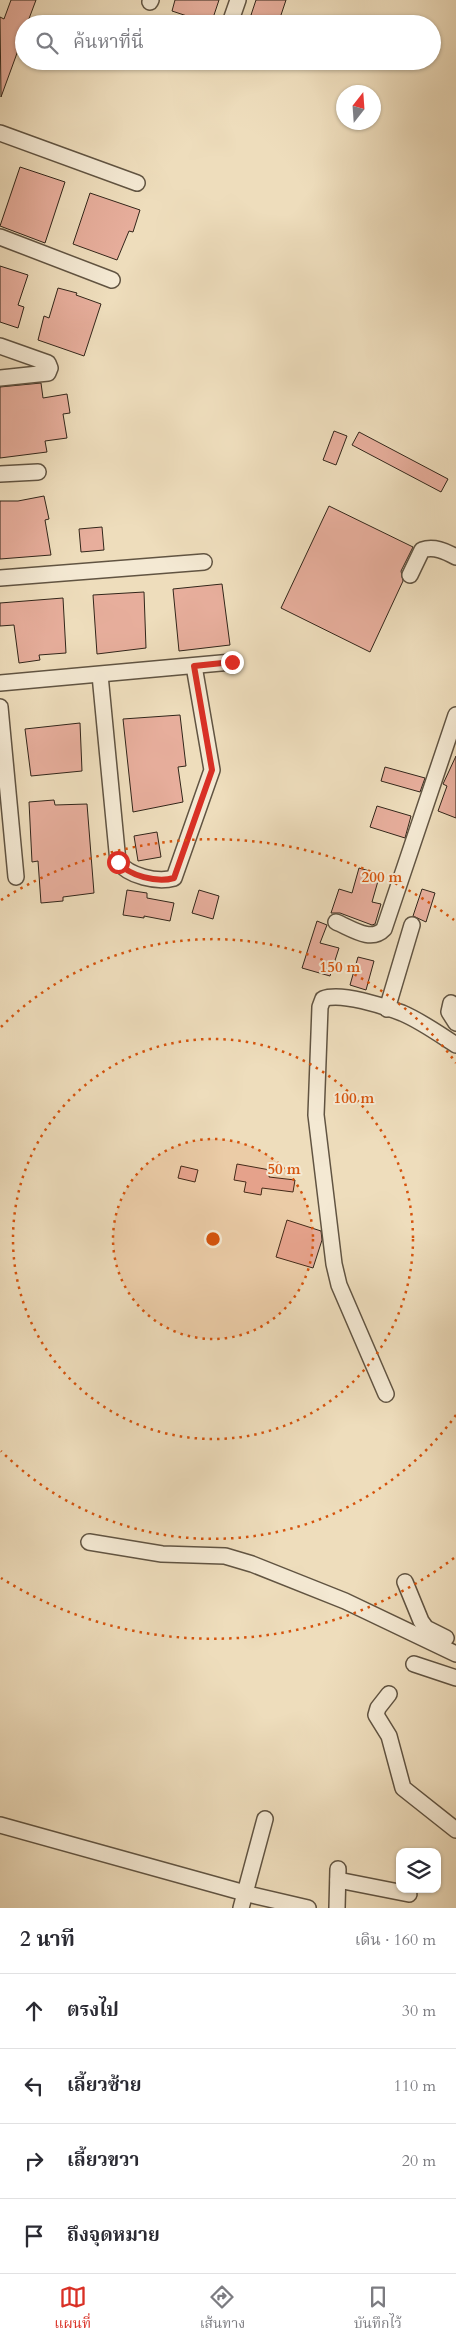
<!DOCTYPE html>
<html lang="th">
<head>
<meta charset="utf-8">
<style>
  :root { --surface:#fff; --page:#f7f7f7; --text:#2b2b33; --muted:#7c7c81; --line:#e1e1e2; --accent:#d93025 }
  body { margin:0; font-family:Cardo,"Noto Serif Thai",serif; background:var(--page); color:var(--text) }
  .controls { position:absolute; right:15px; bottom:15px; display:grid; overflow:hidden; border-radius:10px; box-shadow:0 1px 4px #0004 }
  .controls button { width:45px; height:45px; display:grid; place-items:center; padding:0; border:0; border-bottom:1px solid var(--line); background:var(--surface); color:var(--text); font:25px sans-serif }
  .compass { position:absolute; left:336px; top:85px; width:45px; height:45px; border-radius:50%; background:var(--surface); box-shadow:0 1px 4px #0004; rotate:17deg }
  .stop { position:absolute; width:15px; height:15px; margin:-11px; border:4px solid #d93025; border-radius:50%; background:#fff }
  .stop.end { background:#d93025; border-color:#fff; box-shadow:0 1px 5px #0008 }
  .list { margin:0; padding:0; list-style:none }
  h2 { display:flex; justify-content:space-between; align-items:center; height:65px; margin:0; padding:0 20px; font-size:21px }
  h2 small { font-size:16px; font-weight:400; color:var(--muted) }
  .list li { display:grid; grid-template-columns:32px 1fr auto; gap:15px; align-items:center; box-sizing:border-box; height:75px; padding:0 20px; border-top:1px solid var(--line) }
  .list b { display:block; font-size:19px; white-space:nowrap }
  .list em { font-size:16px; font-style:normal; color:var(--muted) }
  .icon { flex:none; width:28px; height:28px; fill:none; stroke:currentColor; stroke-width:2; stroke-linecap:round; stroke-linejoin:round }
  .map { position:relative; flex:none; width:456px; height:1908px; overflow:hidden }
  .search { position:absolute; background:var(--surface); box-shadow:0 1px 4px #0004; left:15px; right:15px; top:15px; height:55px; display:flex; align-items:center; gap:12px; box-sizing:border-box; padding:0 18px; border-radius:28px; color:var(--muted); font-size:19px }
  .sheet { height:365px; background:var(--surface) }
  nav { display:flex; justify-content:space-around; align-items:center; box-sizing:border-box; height:70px; border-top:1px solid var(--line); background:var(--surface); font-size:14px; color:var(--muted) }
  nav a { display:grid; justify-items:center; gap:2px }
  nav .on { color:var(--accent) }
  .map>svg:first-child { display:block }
</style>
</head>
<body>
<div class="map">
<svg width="456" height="1908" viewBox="0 0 456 1908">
  <rect width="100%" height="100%" fill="#eeddbc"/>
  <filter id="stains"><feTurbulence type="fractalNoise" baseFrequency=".004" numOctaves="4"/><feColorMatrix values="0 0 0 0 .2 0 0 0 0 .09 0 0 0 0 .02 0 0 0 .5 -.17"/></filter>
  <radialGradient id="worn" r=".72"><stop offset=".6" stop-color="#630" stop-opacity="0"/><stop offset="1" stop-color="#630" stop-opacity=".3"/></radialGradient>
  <!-- building -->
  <g fill="#e7ae9c" stroke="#32261a">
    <path d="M 11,0 L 36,0 L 27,24 L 24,24 L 24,34 L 1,97 L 0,17 L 4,19 Z"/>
    <path d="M 175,0 L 219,0 L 211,24 L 172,11 Z"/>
    <path d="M 256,0 L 286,0 L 278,24 L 254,24 L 257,17 L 251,15 Z"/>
    <path d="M 20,167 L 65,182 L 45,243 L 0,226 Z"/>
    <path d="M 90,193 L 140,210 L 133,232 L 129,231 L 117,260 L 73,244 Z"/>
    <path d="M 0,266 L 28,275 L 18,305 L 24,307 L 18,328 L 0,322 Z"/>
    <path d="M 58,288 L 77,293 L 76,295 L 101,304 L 84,356 L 38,340 L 44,316 L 49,318 Z"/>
    <path d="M 41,383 L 43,398 L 67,394 L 70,413 L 63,414 L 67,438 L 45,441 L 47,452 L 0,458 L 0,387 Z"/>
    <path d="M 334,431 L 347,436 L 336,465 L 323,460 Z"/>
    <path d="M 359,432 L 448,479 L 441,492 L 352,445 Z"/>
    <path d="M 44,496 L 49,519 L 45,520 L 51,555 L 0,559 L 0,501 L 18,501 Z"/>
    <path d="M 329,506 L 413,547 L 401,571 L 403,581 L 370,652 L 281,608 Z"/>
    <path d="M 102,527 L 104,550 L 81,552 L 79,529 Z"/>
    <path d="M 222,584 L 230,645 L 179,651 L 173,589 Z"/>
    <path d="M 144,592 L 146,648 L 97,654 L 93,595 Z"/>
    <path d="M 63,598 L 66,653 L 39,655 L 40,660 L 19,663 L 14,625 L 0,626 L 0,603 Z"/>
    <path d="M 180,715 L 186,766 L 178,767 L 183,802 L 133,812 L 123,719 Z"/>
    <path d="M 80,723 L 82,771 L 31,776 L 25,729 Z"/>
    <path d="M 456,756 L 456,818 L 438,811 L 447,786 L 443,784 Z"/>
    <path d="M 385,767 L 425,778 L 420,792 L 381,781 Z"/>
    <path d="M 54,800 L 55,805 L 87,804 L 94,893 L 63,897 L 63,901 L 41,903 L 38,861 L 32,862 L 29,802 Z"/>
    <path d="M 377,806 L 411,816 L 405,838 L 370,827 Z"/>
    <path d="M 157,832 L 161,857 L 138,861 L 134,836 Z"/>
    <path d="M 359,868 L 380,874 L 372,902 L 381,904 L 375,924 L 372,925 L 340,913 L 331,913 L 339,889 L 352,893 Z"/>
    <path d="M 422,889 L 435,893 L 426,922 L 413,916 Z"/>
    <path d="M 127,890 L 147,893 L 147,898 L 174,903 L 170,921 L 144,916 L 144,918 L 123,915 Z"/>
    <path d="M 199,890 L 219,896 L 213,919 L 192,913 Z"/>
    <path d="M 317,921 L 327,925 L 320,943 L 339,948 L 330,976 L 302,968 Z"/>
    <path d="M 358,957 L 374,961 L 366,990 L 350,985 Z"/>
    <path d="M 237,1164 L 270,1170 L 269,1177 L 295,1180 L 293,1192 L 262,1188 L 261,1195 L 244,1192 L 246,1182 L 234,1180 Z"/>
    <path d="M 181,1166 L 198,1170 L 195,1182 L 178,1178 Z"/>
    <path d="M 287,1220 L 321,1231 L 322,1240 L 313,1268 L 276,1257 Z"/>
  </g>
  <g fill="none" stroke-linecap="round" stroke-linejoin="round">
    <defs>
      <g id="minor">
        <path d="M 150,2 L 151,0"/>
        <path d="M 230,23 L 238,0"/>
        <path d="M 0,133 L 137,183"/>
        <path d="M 0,237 L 112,280"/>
        <path d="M 0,346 L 48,363 L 50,368 L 48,373 L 0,378"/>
        <path d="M 0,474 L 38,472"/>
        <path d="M 410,575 L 422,550 C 434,546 445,551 456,557"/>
        <path d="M 0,578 L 204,562"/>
        <path d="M 100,675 L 118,862 C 129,876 157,883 174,878 L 212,770 L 194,666"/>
        <path d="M 0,683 L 232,662"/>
        <path d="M 0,707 L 16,877"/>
        <path d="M 336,922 C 351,928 371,943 384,929 L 456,715"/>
        <path d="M 451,1003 L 449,1012 L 456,1023"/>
        <path d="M 387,1009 L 412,925"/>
        <path d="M 386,1394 L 339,1285 L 334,1264 L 316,1115 L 320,1007 L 323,999 C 341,992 384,1006 402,1013 C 421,1021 439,1034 456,1045"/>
        <path d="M 89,1542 L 162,1554 L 225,1556 L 252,1564 L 345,1601 L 456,1654"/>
        <path d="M 405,1582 L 421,1621 L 426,1628 L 446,1638"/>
        <path d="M 414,1664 L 456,1678"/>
        <path d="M 389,1694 L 378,1708 L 376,1715 L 389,1736 L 403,1788 L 456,1830"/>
        <path d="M 0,1825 L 252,1895 L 308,1908"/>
        <path d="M 338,1880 L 409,1894"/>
        <path d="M 241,1908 L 265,1819"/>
        <path d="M 337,1908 L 338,1869"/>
      </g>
    </defs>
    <!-- minor casing -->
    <use href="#minor" stroke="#615442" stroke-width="18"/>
    <!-- minor -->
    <use href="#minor" stroke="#f4e9d3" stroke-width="15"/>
  </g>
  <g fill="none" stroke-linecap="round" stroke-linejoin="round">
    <!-- route -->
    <path stroke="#d93025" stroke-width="6" d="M 118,862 C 129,876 157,883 174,878 L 212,770 L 194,666 L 232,662"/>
  </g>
  <!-- distance rings -->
  <circle cx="213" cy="1239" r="100" fill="#d6540d" fill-opacity=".12"/>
  <g fill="none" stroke="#d6540d" stroke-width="2.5" stroke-dasharray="2.5 5">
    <circle cx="213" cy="1239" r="100"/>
    <circle cx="213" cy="1239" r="200"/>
    <path d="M456 1415A300 300 0 0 1 1 1451M1 1027A300 300 0 0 1 456 1063"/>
    <path d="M454 1558A400 400 0 0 1 1 1578M1 900A400 400 0 0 1 454 920"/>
  </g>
  <circle cx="213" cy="1239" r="8" fill="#d6540d" stroke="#f4e9d3" stroke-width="2.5"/>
  <g font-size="15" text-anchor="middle" font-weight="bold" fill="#d6540d" stroke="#f4e9d3" stroke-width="4" stroke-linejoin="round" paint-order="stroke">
    <text x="382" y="882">200 m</text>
    <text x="340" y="972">150 m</text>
    <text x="354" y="1103">100 m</text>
    <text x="284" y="1174">50 m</text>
  </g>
  <rect width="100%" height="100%" filter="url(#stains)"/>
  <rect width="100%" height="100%" fill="url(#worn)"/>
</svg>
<div class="controls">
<button><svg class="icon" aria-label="layers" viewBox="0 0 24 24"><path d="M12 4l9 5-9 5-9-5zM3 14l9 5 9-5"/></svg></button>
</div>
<svg class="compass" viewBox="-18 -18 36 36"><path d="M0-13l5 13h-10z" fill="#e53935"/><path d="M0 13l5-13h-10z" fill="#7c7c81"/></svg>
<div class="stop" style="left:118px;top:862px"></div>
<div class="stop end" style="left:232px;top:662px"></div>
<div class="search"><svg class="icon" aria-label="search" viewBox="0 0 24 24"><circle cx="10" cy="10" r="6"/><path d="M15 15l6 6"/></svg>ค้นหาที่นี่</div>
</div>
<section class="sheet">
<h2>2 นาที<small>เดิน · 160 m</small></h2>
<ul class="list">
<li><svg class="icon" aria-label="ahead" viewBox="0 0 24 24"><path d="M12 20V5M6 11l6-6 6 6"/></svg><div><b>ตรงไป</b></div><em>30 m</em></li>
<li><svg class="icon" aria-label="left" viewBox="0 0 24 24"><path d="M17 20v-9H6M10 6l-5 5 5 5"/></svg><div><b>เลี้ยวซ้าย</b></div><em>110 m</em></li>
<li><svg class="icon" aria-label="right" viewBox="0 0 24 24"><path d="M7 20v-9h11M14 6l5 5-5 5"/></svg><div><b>เลี้ยวขวา</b></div><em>20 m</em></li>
<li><svg class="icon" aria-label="arrive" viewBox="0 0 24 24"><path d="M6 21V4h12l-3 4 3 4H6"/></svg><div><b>ถึงจุดหมาย</b></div></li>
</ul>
</section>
<nav>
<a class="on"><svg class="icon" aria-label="map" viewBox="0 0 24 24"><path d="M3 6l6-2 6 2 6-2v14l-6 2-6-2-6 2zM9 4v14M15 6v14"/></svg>แผนที่</a>
<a><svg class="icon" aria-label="directions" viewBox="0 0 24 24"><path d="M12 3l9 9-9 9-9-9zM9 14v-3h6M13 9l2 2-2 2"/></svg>เส้นทาง</a>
<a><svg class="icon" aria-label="saved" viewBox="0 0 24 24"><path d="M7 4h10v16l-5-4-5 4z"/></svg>บันทึกไว้</a>
</nav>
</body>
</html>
